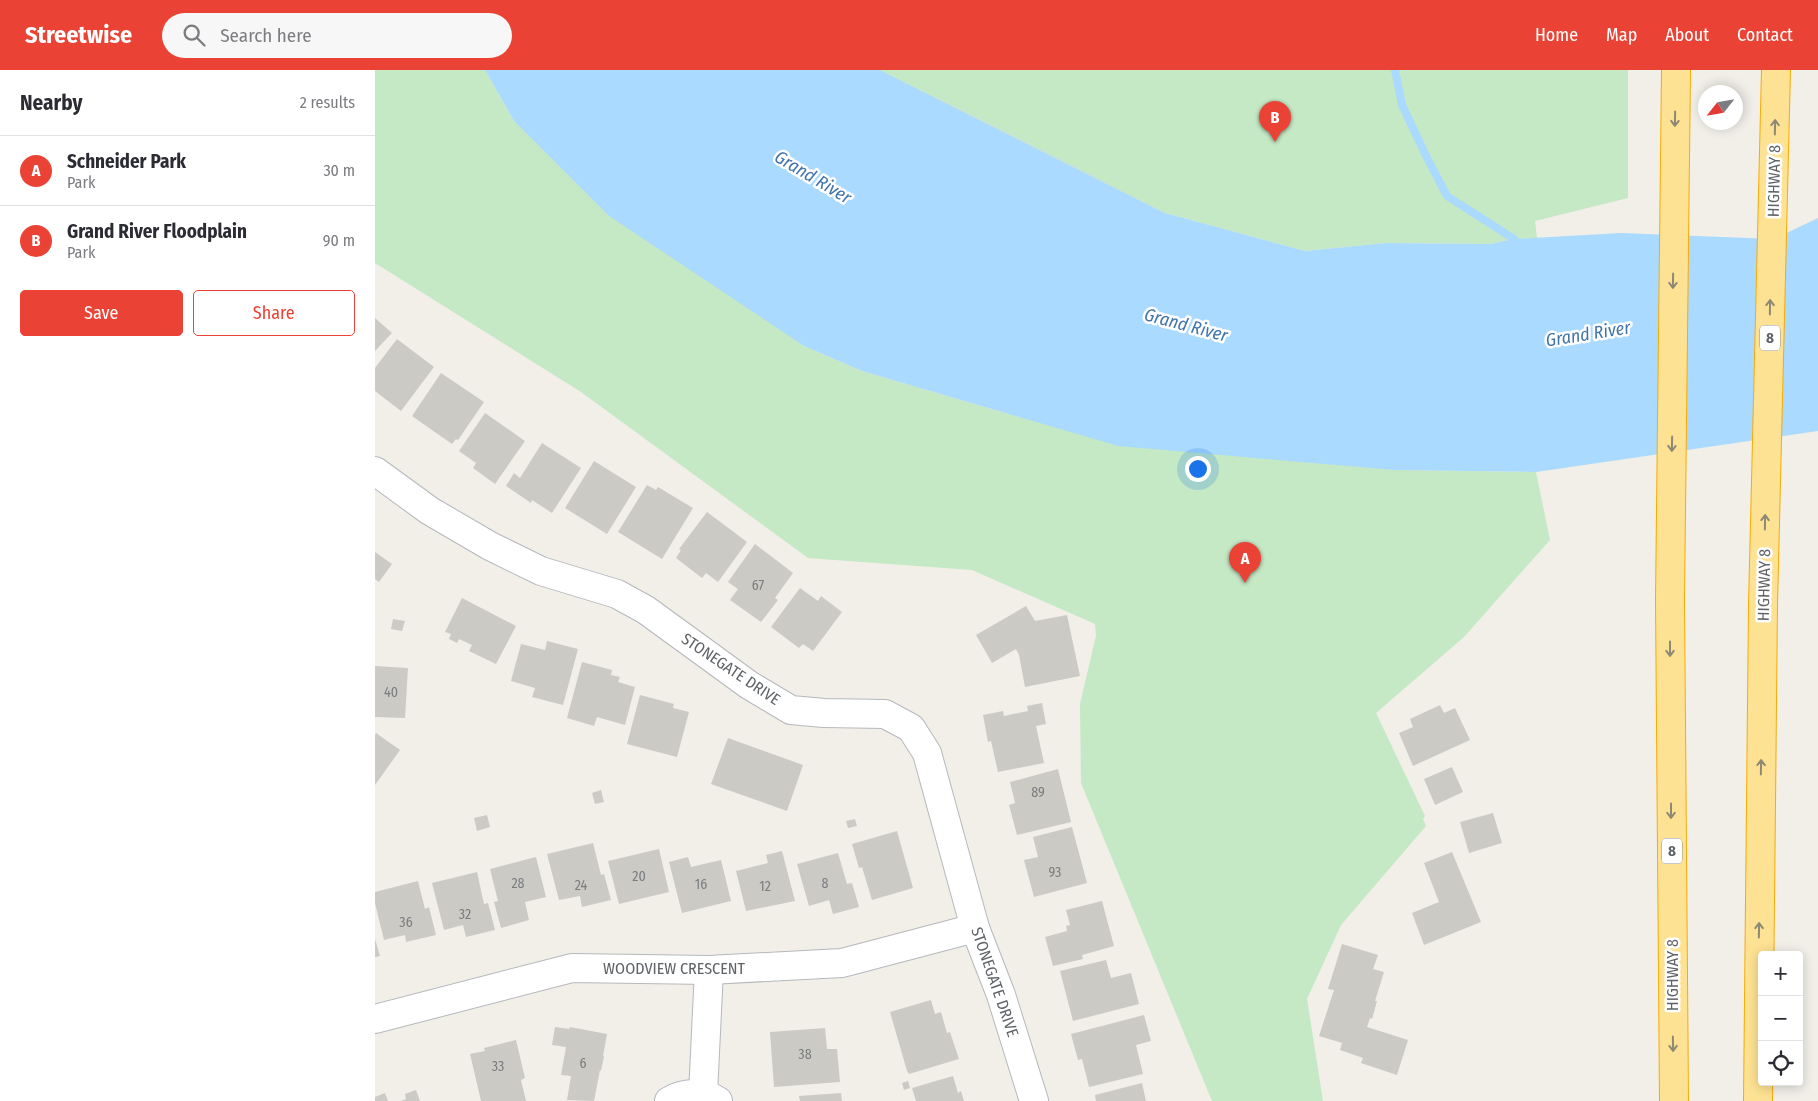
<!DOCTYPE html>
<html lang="en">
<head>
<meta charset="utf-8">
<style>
  :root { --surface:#fff; --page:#f7f7f7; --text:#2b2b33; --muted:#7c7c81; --line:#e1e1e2; --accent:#ea4335 }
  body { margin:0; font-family:"Fira Sans Condensed",sans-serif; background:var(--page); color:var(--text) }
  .controls { position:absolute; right:15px; bottom:15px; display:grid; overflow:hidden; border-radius:5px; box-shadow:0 2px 12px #0003 }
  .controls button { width:45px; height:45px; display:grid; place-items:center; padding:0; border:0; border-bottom:1px solid var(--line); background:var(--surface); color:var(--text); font:25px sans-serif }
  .compass { position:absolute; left:1323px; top:15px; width:45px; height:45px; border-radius:50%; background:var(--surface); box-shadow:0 2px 12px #0003; rotate:239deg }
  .you { position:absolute; left:822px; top:398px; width:18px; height:18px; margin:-12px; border:4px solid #fff; border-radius:50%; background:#1a73e8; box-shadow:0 0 0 8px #1a73e833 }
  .badge { display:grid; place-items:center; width:32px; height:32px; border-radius:50%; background:var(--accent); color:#fff; font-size:16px; font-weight:700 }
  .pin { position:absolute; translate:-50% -41px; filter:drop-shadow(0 1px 2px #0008) }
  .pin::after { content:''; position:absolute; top:26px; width:18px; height:15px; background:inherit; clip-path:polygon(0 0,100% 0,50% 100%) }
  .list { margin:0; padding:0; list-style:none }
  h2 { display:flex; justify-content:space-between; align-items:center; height:65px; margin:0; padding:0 20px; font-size:21px }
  h2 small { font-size:16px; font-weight:400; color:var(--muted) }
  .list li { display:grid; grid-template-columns:32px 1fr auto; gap:15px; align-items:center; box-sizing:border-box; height:70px; padding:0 20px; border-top:1px solid var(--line) }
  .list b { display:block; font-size:19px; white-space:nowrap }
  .list p { margin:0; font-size:16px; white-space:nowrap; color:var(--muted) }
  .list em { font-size:16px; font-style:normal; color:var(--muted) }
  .actions { display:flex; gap:10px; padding:15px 20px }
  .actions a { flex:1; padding:11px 0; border:1px solid var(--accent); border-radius:5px; text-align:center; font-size:18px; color:var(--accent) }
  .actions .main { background:var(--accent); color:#fff }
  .icon { flex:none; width:28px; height:28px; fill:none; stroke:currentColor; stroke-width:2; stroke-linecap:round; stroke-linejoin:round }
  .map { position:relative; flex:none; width:1443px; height:1031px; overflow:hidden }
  header { display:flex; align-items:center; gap:30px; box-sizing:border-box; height:70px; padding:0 25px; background:var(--accent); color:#fff }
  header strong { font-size:24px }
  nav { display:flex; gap:28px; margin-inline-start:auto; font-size:18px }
  .search { width:350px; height:45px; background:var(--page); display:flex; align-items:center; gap:12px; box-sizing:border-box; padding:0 18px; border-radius:28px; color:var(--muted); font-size:19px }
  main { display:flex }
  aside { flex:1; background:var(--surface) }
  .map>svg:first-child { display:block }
</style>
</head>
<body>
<header>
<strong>Streetwise</strong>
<div class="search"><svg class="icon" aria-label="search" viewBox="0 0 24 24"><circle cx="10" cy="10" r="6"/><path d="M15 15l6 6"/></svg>Search here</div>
<nav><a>Home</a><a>Map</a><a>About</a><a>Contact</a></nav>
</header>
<main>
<aside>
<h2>Nearby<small>2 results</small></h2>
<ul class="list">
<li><span class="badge">A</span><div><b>Schneider Park</b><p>Park</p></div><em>30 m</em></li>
<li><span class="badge">B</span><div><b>Grand River Floodplain</b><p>Park</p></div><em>90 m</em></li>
</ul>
<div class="actions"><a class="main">Save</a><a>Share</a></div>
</aside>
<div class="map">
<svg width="1443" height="1031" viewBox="0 0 1443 1031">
  <rect width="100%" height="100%" fill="#f1efe8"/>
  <!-- green -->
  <g fill="#c5e8c5">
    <path d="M 0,0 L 110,0 L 139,51 L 429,276 L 487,301 L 644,347 L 1019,400 L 1161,402 L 1175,470 L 1089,567 L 1001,643 L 1050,746 L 1048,749 L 1051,756 L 966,855 L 932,929 L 948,1031 L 837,1031 L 706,713 L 705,634 L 721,566 L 720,554 L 597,500 L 433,488 L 206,322 L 0,193 Z"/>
    <path d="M 505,0 L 1253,0 L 1253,128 L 1160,151 L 1162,168 L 1139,169 L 1115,174 L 1011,173 L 930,181 L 790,143 Z"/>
  </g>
  <!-- water -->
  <path fill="#aadaff" d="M 110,0 L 505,0 L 790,143 L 930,181 L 1011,173 L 1115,174 L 1139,169 L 1246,163 L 1399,169 L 1443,148 L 1443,361 L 1161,402 L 1019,400 L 743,376 L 487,301 L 429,276 L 234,146 L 139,51 Z"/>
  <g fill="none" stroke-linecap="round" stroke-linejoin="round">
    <!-- stream -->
    <path stroke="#aadaff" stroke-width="8" d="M 1020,0 L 1027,35 L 1051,86 L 1072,126 L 1139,169"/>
  </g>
  <!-- building -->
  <g fill="#cccac5">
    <path d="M 0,248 L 17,263 L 0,281 Z"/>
    <path d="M 22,269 L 59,297 L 26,341 L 0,321 L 0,298 Z"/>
    <path d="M 66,303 L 109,332 L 83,370 L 81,369 L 77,374 L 37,346 Z"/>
    <path d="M 110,343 L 150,371 L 120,414 L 98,398 L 101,393 L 84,381 Z"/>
    <path d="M 167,373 L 206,398 L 177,443 L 157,430 L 156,433 L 131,416 L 139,403 L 145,408 Z"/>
    <path d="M 219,391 L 261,417 L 232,464 L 190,438 Z"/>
    <path d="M 272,415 L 281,420 L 283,417 L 318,438 L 287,489 L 243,462 Z"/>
    <path d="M 332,442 L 372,472 L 343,512 L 331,503 L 327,508 L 301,488 L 306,480 L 304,479 Z"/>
    <path d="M 380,474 L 418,503 L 400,528 L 403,530 L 386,552 L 355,530 L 363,519 L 353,512 Z"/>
    <path d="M 0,482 L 17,494 L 4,512 L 0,509 Z"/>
    <path d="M 425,518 L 443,531 L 446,526 L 467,542 L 438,581 L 428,574 L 424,578 L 396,557 Z"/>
    <path d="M 87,528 L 141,556 L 121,594 L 94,581 L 97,575 L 84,569 L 82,573 L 74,569 L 76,564 L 70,562 Z"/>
    <path d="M 651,536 L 660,551 L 692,545 L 705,606 L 650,617 L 644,585 L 641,579 L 617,593 L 601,565 Z"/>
    <path d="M 18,549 L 30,551 L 27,561 L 16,559 Z"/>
    <path d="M 172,571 L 203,579 L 188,635 L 157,627 L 160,618 L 136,611 L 146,574 L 170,580 Z"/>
    <path d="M 207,592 L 237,600 L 236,605 L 245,607 L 243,612 L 260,617 L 250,655 L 222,647 L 219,656 L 192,648 Z"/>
    <path d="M 0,596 L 33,598 L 30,648 L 0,647 Z"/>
    <path d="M 265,625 L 299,634 L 298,638 L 314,642 L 302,687 L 252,674 Z"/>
    <path d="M 667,633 L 671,654 L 661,656 L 669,693 L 623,702 L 616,671 L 613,672 L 608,645 L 628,641 L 629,646 L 653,641 L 652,636 Z"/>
    <path d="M 1065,635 L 1069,643 L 1080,638 L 1095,670 L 1038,696 L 1024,663 L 1038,657 L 1035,649 Z"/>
    <path d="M 1,663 L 25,680 L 0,715 L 0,665 Z"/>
    <path d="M 353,668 L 428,695 L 412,741 L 336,714 Z"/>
    <path d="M 1077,697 L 1088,722 L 1060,735 L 1049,709 Z"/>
    <path d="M 683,699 L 696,752 L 642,765 L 634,735 L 640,733 L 635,712 Z"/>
    <path d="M 226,720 L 229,732 L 220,734 L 217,723 Z"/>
    <path d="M 1118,743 L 1127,773 L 1094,783 L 1085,752 Z"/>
    <path d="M 112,745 L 115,757 L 102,761 L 99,748 Z"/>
    <path d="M 480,749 L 482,756 L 473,758 L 471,751 Z"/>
    <path d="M 697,757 L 712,813 L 659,827 L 649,790 L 663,787 L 658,767 Z"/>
    <path d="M 522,761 L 538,818 L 497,830 L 487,797 L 484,798 L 477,774 Z"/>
    <path d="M 218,773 L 226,805 L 229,804 L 236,830 L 207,837 L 205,826 L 184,830 L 172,784 Z"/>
    <path d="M 284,779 L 294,822 L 244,834 L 233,791 Z"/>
    <path d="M 407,781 L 420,831 L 371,841 L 361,801 L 393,793 L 391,785 Z"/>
    <path d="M 1077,782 L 1106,852 L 1049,875 L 1037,843 L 1064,832 L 1049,793 Z"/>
    <path d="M 463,783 L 472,814 L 477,813 L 484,837 L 458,844 L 454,830 L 434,836 L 422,794 Z"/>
    <path d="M 161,787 L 171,827 L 150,832 L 154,850 L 126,858 L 119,832 L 123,831 L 115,799 Z"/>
    <path d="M 313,787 L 316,797 L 346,790 L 356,831 L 307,843 L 294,792 Z"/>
    <path d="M 102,802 L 109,834 L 113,833 L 120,860 L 91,867 L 88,855 L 69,860 L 57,813 Z"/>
    <path d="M 43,811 L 50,839 L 54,837 L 61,865 L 31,872 L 30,865 L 9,870 L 0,833 L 0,822 Z"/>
    <path d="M 727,831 L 739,876 L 707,885 L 708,889 L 678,896 L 670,867 L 692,861 L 691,856 L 695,855 L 691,840 Z"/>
    <path d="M 0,869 L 5,886 L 0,887 Z"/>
    <path d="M 967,874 L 1003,885 L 998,899 L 1009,902 L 1000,931 L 1002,931 L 997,949 L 995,948 L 992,957 L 1033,970 L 1022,1005 L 986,993 L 988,988 L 965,980 L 967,973 L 944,966 L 959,920 L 953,919 Z"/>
    <path d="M 731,890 L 736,908 L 756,903 L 764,934 L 698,951 L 685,901 Z"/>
    <path d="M 556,930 L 560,944 L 566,942 L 572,963 L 575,962 L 584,989 L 534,1004 L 532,1001 L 515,942 Z"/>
    <path d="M 769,945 L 776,971 L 761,975 L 768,1004 L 714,1017 L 707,989 L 703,990 L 696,964 Z"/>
    <path d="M 180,957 L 194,959 L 195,957 L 232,964 L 228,986 L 229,986 L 226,1001 L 225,1000 L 219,1031 L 192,1030 L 196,1006 L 186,1005 L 191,977 L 177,975 Z"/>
    <path d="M 450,958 L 452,979 L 462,979 L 465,1012 L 399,1017 L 395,962 Z"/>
    <path d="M 141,970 L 150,1008 L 146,1010 L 151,1031 L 106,1031 L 95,984 L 110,981 L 109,978 Z"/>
    <path d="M 578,1006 L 583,1023 L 586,1021 L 589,1031 L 541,1031 L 537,1018 Z"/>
    <path d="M 533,1011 L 535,1018 L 529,1020 L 527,1013 Z"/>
    <path d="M 767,1013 L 771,1031 L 721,1031 L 720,1025 Z"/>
    <path d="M 41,1020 L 45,1031 L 26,1031 L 31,1029 L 30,1024 Z"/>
    <path d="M 10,1023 L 13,1031 L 0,1031 L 0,1027 Z"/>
    <path d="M 466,1023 L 467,1031 L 425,1031 L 424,1026 Z"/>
  </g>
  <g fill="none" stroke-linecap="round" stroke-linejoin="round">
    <defs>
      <g id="minor">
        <path d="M 0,401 L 55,441 L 115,476 L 166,501 L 242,524 L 271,540 L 374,615 L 416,640 L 449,643 L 510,644 L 536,658 L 552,683 L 600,858 L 626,925 L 659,1031"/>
        <path d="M 0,949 L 197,898 L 334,900 L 467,893 L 600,858"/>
        <path d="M 328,1024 L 334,900"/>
        <path d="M 294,1031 C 308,1022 329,1021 343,1031"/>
      </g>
      <g id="highway">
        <path d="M 1299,1031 L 1295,530 L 1301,0"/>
        <path d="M 1383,1031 L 1388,535 L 1401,0"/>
      </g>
    </defs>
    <!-- minor casing -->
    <use href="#minor" stroke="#b5b8bc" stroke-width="30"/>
    <!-- highway casing -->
    <use href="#highway" stroke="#f9ab00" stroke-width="30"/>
    <!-- minor -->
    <use href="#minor" stroke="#fff" stroke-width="28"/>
    <!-- highway -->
    <use href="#highway" stroke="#fde293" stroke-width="28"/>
  </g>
  <!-- one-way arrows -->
  <defs><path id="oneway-shaft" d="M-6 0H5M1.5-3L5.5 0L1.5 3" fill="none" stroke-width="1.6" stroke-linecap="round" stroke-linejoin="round" transform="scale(1.25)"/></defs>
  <g stroke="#8e8975">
    <use href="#oneway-shaft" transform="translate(1300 49) rotate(91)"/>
    <use href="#oneway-shaft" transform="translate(1400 57) rotate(-89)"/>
    <use href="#oneway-shaft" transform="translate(1298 211) rotate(91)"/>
    <use href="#oneway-shaft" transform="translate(1395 237) rotate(-89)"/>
    <use href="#oneway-shaft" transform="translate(1297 374) rotate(91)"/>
    <use href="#oneway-shaft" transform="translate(1390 452) rotate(-89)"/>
    <use href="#oneway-shaft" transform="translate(1295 579) rotate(90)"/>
    <use href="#oneway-shaft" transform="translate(1386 697) rotate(-89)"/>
    <use href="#oneway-shaft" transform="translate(1296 741) rotate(90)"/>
    <use href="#oneway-shaft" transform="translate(1384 860) rotate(-89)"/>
    <use href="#oneway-shaft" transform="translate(1298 974) rotate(89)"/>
  </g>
  <g text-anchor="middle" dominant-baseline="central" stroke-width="5" stroke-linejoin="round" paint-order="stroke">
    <!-- number labels -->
    <g font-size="14" fill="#7a7d7f">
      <text x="383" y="515">67</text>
      <text x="16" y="622">40</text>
      <text x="663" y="722">89</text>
      <text x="680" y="802">93</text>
      <text x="264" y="806">20</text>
      <text x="143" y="813">28</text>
      <text x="450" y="813">8</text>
      <text x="326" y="814">16</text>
      <text x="206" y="815">24</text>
      <text x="390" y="816">12</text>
      <text x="90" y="844">32</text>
      <text x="31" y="852">36</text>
      <text x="430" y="984">38</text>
      <text x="208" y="993">6</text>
      <text x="123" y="996">33</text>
    </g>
    <!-- shield labels -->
    <g fill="#fff" stroke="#8f9295" stroke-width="1">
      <rect x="1385" y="255.5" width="20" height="25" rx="4"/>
      <rect x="1287" y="768.5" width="20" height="25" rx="4"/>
    </g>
    <g font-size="15" font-weight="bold" fill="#5f6368">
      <text x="1395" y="268">8</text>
      <text x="1297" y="781">8</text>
    </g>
    <!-- street labels -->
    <g font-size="16" fill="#5f6368" stroke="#fff">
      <text transform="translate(1399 111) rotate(-89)">HIGHWAY 8</text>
      <text transform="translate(1389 515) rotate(-89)">HIGHWAY 8</text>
      <text transform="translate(356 599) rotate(34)">STONEGATE DRIVE</text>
      <text x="299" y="898">WOODVIEW CRESCENT</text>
      <text transform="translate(1297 905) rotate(-90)">HIGHWAY 8</text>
      <text transform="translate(620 912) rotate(71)">STONEGATE DRIVE</text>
    </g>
    <!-- water labels -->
    <g font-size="18" font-style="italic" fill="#4174aa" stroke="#fff">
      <text transform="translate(438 107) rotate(31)">Grand River</text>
      <text transform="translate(811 255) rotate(15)">Grand River</text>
      <text transform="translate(1213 264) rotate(-9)">Grand River</text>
    </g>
  </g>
</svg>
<div class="controls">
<button>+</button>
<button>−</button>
<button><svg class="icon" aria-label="locate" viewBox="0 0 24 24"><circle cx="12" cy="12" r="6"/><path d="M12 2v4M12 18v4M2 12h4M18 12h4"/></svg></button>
</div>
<svg class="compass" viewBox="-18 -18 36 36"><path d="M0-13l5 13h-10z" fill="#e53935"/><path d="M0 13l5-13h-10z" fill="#7c7c81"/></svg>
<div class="you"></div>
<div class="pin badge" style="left:870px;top:513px">A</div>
<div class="pin badge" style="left:900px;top:72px">B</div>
</div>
</main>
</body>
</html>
